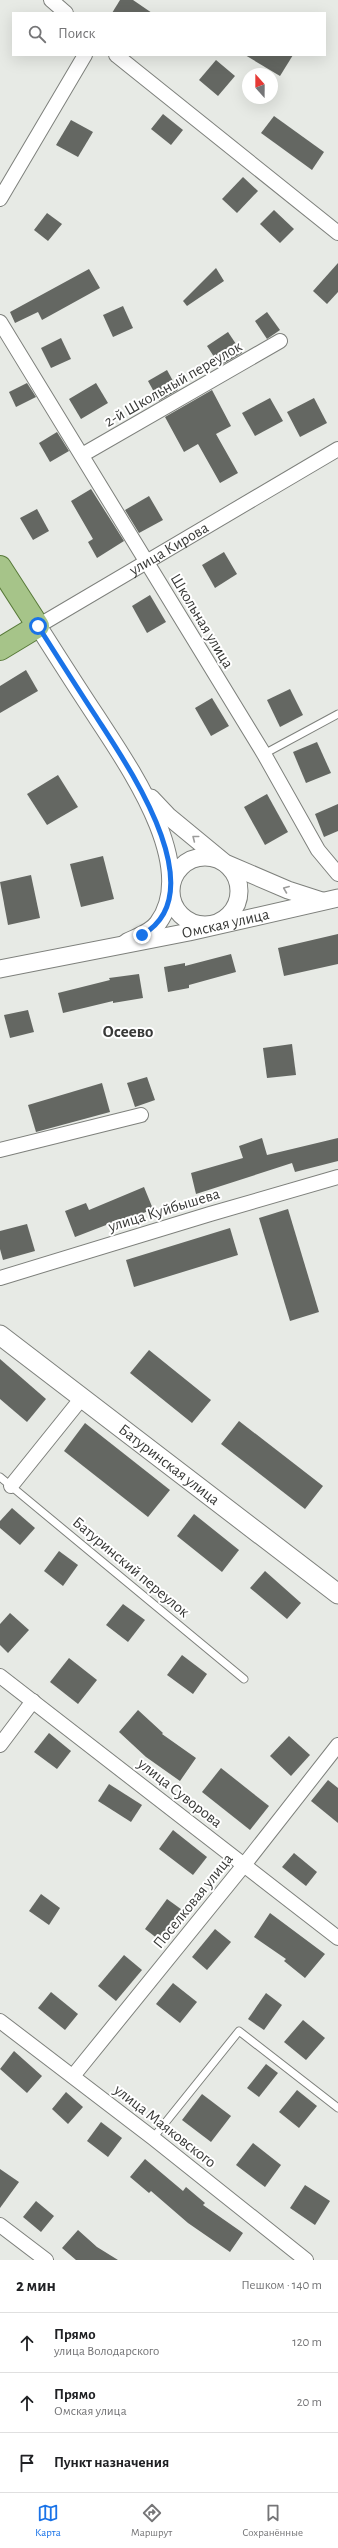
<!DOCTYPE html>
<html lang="ru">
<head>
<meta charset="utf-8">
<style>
  :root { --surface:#fff; --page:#f2f2f2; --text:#202124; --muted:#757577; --line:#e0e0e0; --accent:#1a73e8 }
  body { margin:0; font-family:"Alegreya Sans",sans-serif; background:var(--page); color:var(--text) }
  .compass { position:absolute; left:242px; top:68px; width:36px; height:36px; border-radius:50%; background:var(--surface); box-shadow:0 4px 16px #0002; rotate:339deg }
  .stop { position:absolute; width:12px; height:12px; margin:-9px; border:3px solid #1a73e8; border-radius:50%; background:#fff }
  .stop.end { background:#1a73e8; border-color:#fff; box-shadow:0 1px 4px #0008 }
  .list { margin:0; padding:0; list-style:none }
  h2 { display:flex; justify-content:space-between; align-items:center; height:52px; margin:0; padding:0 16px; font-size:17px }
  h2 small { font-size:13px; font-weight:400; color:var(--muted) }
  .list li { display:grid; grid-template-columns:26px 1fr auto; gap:12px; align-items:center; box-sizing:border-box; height:60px; padding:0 16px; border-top:1px solid var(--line) }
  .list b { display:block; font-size:15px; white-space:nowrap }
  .list p { margin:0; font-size:13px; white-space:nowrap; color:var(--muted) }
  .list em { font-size:13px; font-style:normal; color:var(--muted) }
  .icon { flex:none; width:22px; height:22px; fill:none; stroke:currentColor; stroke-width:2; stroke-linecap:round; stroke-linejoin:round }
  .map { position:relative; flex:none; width:338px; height:2260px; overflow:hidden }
  .search { position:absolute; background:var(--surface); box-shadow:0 4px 16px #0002; left:12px; right:12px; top:12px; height:44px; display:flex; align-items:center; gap:10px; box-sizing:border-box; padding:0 14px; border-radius:0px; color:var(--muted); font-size:15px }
  .sheet { height:232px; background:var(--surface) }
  nav { display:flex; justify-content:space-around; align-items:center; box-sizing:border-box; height:56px; border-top:1px solid var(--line); background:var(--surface); font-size:11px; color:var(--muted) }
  nav a { display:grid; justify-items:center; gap:2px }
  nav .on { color:var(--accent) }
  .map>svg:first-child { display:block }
</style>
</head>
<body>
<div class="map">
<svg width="338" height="2260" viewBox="0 0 338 2260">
  <rect width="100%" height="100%" fill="#e7eae5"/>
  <!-- building -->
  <g fill="#646762">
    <path d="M 120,0 L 133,0 L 152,13 L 112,13 Z"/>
    <path d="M 245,55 L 293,55 L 280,76 Z"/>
    <path d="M 216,60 L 235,76 L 218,96 L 199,80 Z"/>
    <path d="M 163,114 L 183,130 L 171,145 L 151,129 Z"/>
    <path d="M 274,116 L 324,152 L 312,170 L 261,133 Z"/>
    <path d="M 71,120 L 93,132 L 78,157 L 56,145 Z"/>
    <path d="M 243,177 L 258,191 L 237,213 L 222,199 Z"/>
    <path d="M 274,210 L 294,229 L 280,243 L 260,224 Z"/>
    <path d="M 47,213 L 62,224 L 48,241 L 34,230 Z"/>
    <path d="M 338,263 L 338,292 L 327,304 L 313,291 Z"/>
    <path d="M 216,268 L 224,281 L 187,306 L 183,301 Z"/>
    <path d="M 89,269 L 100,288 L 42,320 L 38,312 L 15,323 L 10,312 Z"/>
    <path d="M 123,306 L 133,328 L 113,337 L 103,315 Z"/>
    <path d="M 267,312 L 280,330 L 267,339 L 255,321 Z"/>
    <path d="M 228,332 L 242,353 L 220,366 L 207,346 Z"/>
    <path d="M 61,338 L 71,359 L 51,368 L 41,348 Z"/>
    <path d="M 167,370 L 178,390 L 159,401 L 148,381 Z"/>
    <path d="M 27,383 L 36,397 L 16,407 L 9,392 Z"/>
    <path d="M 96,383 L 108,403 L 81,419 L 69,399 Z"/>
    <path d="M 212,390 L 231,426 L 216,434 L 238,473 L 220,483 L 198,444 L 184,452 L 165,417 Z"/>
    <path d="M 270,398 L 283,421 L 255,436 L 242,413 Z"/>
    <path d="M 314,398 L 327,423 L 300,437 L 287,412 Z"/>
    <path d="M 57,432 L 69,451 L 50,462 L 39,443 Z"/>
    <path d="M 91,489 L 124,541 L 97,558 L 88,542 L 93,539 L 71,501 Z"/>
    <path d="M 149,496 L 163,520 L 139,533 L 125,510 Z"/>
    <path d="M 37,509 L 49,531 L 33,540 L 20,518 Z"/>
    <path d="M 224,552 L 237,574 L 215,588 L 202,565 Z"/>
    <path d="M 150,595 L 166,622 L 147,633 L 132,606 Z"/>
    <path d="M 26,670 L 38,691 L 0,713 L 0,686 Z"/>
    <path d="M 290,689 L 303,715 L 280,727 L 267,700 Z"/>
    <path d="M 212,698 L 229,726 L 211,736 L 195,708 Z"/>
    <path d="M 317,742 L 331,773 L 306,783 L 293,752 Z"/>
    <path d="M 58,775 L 78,807 L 47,825 L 27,794 Z"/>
    <path d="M 267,794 L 288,832 L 265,845 L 244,807 Z"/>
    <path d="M 338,804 L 338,831 L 324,837 L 315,814 Z"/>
    <path d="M 103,856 L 114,899 L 81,907 L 70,864 Z"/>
    <path d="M 31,875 L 40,918 L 8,925 L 0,882 Z"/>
    <path d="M 338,934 L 338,964 L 284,976 L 278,948 Z"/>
    <path d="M 231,954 L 236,972 L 189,985 L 189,988 L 168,992 L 164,967 L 185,963 L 185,966 Z"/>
    <path d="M 139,974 L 143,998 L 113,1003 L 113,1001 L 63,1013 L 58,993 L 110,980 L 109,978 Z"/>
    <path d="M 28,1010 L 34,1032 L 10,1038 L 4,1015 Z"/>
    <path d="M 292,1044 L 296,1075 L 267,1078 L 263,1048 Z"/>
    <path d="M 147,1077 L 155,1100 L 135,1107 L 127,1083 Z"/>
    <path d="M 102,1083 L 110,1112 L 36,1132 L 28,1105 Z"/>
    <path d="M 262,1138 L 267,1155 L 338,1138 L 338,1161 L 295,1172 L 292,1163 L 196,1194 L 191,1173 L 243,1158 L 239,1146 Z"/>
    <path d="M 144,1187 L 153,1209 L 115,1225 L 114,1222 L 75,1237 L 65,1211 L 86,1203 L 89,1210 Z"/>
    <path d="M 288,1209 L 319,1312 L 290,1321 L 259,1218 Z"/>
    <path d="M 27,1224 L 35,1251 L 3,1260 L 0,1249 L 0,1231 Z"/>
    <path d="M 230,1228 L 238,1255 L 134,1287 L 126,1260 Z"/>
    <path d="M 149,1350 L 211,1400 L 192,1423 L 130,1373 Z"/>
    <path d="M 0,1359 L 46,1399 L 27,1422 L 0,1399 Z"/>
    <path d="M 239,1421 L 323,1486 L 305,1509 L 221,1444 Z"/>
    <path d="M 85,1423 L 170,1490 L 148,1517 L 64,1451 Z"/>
    <path d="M 12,1508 L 35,1528 L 20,1545 L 0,1528 L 0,1521 Z"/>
    <path d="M 194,1514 L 239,1550 L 222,1572 L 177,1536 Z"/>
    <path d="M 59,1551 L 78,1565 L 63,1586 L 44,1571 Z"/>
    <path d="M 265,1571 L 301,1603 L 287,1619 L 250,1588 Z"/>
    <path d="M 123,1604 L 145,1620 L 128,1642 L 106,1625 Z"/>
    <path d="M 10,1613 L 29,1630 L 8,1653 L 0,1645 L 0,1624 Z"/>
    <path d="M 182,1655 L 207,1674 L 193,1694 L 167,1675 Z"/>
    <path d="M 69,1658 L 97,1680 L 78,1704 L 50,1682 Z"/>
    <path d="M 138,1710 L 163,1733 L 162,1734 L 196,1758 L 180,1781 L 146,1757 L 119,1732 Z"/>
    <path d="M 49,1733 L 71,1751 L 57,1769 L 34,1752 Z"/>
    <path d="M 289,1736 L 310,1755 L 291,1776 L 270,1756 Z"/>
    <path d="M 221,1768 L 269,1806 L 250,1830 L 202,1792 Z"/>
    <path d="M 328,1780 L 338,1788 L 338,1823 L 311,1801 Z"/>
    <path d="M 109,1784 L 142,1805 L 131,1822 L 98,1801 Z"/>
    <path d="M 173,1830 L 207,1857 L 193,1875 L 159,1849 Z"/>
    <path d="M 294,1853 L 317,1872 L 306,1886 L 282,1867 Z"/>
    <path d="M 41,1894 L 60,1908 L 49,1925 L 29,1911 Z"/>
    <path d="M 167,1899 L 185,1912 L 162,1942 L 145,1929 Z"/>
    <path d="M 270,1913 L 325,1954 L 305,1978 L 284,1961 L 286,1959 L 254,1937 Z"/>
    <path d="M 215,1929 L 231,1942 L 207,1970 L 192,1957 Z"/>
    <path d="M 124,1955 L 142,1970 L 116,2001 L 98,1986 Z"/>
    <path d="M 173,1983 L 197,2002 L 180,2023 L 156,2004 Z"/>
    <path d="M 51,1992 L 78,2014 L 65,2030 L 38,2008 Z"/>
    <path d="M 266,1993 L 282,2005 L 264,2030 L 248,2019 Z"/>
    <path d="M 303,2020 L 325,2038 L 306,2060 L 284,2042 Z"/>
    <path d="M 14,2051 L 42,2076 L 27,2093 L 0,2069 Z"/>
    <path d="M 266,2064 L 278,2073 L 259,2097 L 247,2088 Z"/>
    <path d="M 297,2090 L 317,2106 L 299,2128 L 279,2112 Z"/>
    <path d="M 66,2092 L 83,2107 L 68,2124 L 52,2109 Z"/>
    <path d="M 202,2094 L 231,2116 L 211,2142 L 182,2120 Z"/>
    <path d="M 101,2122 L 122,2138 L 108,2157 L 87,2141 Z"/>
    <path d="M 253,2143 L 281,2165 L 265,2187 L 236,2165 Z"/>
    <path d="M 145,2159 L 183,2191 L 186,2187 L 205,2203 L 203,2205 L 243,2233 L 230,2252 L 188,2223 L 151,2191 L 149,2193 L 130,2177 Z"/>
    <path d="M 0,2169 L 19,2182 L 0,2208 Z"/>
    <path d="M 305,2185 L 330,2201 L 315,2225 L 290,2208 Z"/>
    <path d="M 36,2201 L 54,2216 L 41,2232 L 23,2217 Z"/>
    <path d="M 78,2230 L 97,2247 L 118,2260 L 76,2260 L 62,2248 Z"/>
  </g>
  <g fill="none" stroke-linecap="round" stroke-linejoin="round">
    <defs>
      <g id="service">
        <path d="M 264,754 L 338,714"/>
        <path d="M 0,1477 L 244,1679"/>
        <path d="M 153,2138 L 239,2031 L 338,2108"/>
      </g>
      <g id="minor">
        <path d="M 51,0 L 66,13"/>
        <path d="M 116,55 L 338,233"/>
        <path d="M 0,199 L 85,55"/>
        <path d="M 0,322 L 264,754 L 318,850 L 338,874"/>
        <path d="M 82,455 L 280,341"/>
        <path id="s1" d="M 38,626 L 338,449"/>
        <path d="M 0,1150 L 141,1115"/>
        <path d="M 0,1278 L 210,1214 L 338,1177"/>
        <path d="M 11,1486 L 81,1399"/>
        <path d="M 0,1676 L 338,1938"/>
        <path d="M 0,1745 L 33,1701"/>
        <path d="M 0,2021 L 153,2138 L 306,2260"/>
        <path d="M 73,2076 L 244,1865 L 338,1745"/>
        <path d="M 0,2225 L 46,2260"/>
      </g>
      <g id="tertiary">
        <path d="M 38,626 C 57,656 76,686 96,716 C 127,764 200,866 158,923 C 151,933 137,937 127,942"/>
        <path d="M 151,798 L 168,816 L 225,863 L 288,890 L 322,901"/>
        <circle cx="205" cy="891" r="34"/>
        <path id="s2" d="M 0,969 L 189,932 L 338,898"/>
      </g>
      <g id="secondary">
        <path id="s3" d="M 0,1335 L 338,1594"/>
      </g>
      <path id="primary" d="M 0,567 L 38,626 L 0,649"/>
    </defs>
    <!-- service casing -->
    <use href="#service" stroke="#7e807c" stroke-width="9"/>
    <!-- minor casing -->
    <use href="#minor" stroke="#7e807c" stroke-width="16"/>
    <!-- tertiary casing -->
    <use href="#tertiary" stroke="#7e807c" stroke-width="19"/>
    <!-- secondary casing -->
    <use href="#secondary" stroke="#7e807c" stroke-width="21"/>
    <!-- primary casing -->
    <use href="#primary" stroke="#587a39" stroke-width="24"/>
    <!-- service -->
    <use href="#service" stroke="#fff" stroke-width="7"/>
    <!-- minor -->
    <use href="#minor" stroke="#fff" stroke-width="14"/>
    <!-- tertiary -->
    <use href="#tertiary" stroke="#fff" stroke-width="17"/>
    <!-- secondary -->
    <use href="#secondary" stroke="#fff" stroke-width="19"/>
    <!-- primary -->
    <use href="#primary" stroke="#a6c489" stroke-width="22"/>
  </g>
  <!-- one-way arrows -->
  <defs><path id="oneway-chevron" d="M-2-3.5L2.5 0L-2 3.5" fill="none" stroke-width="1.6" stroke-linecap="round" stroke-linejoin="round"/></defs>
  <g stroke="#9c9c9b">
    <use href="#oneway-chevron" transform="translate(195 838) rotate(-142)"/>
    <use href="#oneway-chevron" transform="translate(286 889) rotate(-158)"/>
  </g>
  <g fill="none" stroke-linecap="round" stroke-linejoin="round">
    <!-- route -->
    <path stroke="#1a73e8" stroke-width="5" d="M 38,626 C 57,656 76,686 95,715 C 125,762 217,892 142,935"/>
  </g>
  <g text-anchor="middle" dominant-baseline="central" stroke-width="4" stroke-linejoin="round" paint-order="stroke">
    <!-- street labels -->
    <g font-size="16" fill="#383937" stroke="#fff">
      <text transform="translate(173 384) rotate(-30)">2-й Школьный переулок</text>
      <text stroke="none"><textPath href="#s1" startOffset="152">улица Кирова</textPath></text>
      <text transform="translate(202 621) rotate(59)">Школьная улица</text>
      <text stroke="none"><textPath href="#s2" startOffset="230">Омская улица</textPath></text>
      <text transform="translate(164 1210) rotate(-17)">улица Куйбышева</text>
      <text stroke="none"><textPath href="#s3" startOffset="213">Батуринская улица</textPath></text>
      <text transform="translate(131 1567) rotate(40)">Батуринский переулок</text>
      <text transform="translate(180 1793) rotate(38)">улица Суворова</text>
      <text transform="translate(193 1901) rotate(-51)">Поселковая улица</text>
      <text transform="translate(165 2126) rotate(38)">улица Маяковского</text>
    </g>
    <!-- neighbourhood labels -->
    <g font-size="17" font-weight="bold" fill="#383937" stroke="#fff">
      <text x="128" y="1031">Осеево</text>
    </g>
  </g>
</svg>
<svg class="compass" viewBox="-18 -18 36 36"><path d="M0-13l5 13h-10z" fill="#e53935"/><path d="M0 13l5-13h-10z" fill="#757577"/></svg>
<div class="stop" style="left:38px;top:626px"></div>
<div class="stop end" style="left:142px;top:935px"></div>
<div class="search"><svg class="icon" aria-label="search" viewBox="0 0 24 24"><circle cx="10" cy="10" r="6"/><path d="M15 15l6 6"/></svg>Поиск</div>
</div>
<section class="sheet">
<h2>2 мин<small>Пешком · 140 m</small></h2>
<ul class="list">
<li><svg class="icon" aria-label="ahead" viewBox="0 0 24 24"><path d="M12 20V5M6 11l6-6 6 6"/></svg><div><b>Прямо</b><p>улица Володарского</p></div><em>120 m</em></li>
<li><svg class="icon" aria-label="ahead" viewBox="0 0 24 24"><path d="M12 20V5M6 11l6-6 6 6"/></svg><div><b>Прямо</b><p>Омская улица</p></div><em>20 m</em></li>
<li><svg class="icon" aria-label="arrive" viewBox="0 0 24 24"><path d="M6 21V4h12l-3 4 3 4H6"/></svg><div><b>Пункт назначения</b></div></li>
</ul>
</section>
<nav>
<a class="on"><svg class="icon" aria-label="map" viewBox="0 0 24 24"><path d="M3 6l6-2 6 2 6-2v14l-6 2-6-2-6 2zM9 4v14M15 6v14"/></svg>Карта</a>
<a><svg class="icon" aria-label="directions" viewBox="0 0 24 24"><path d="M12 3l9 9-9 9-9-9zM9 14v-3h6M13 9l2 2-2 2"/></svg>Маршрут</a>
<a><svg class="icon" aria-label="saved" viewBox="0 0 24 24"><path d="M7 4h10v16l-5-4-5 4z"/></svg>Сохранённые</a>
</nav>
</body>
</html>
